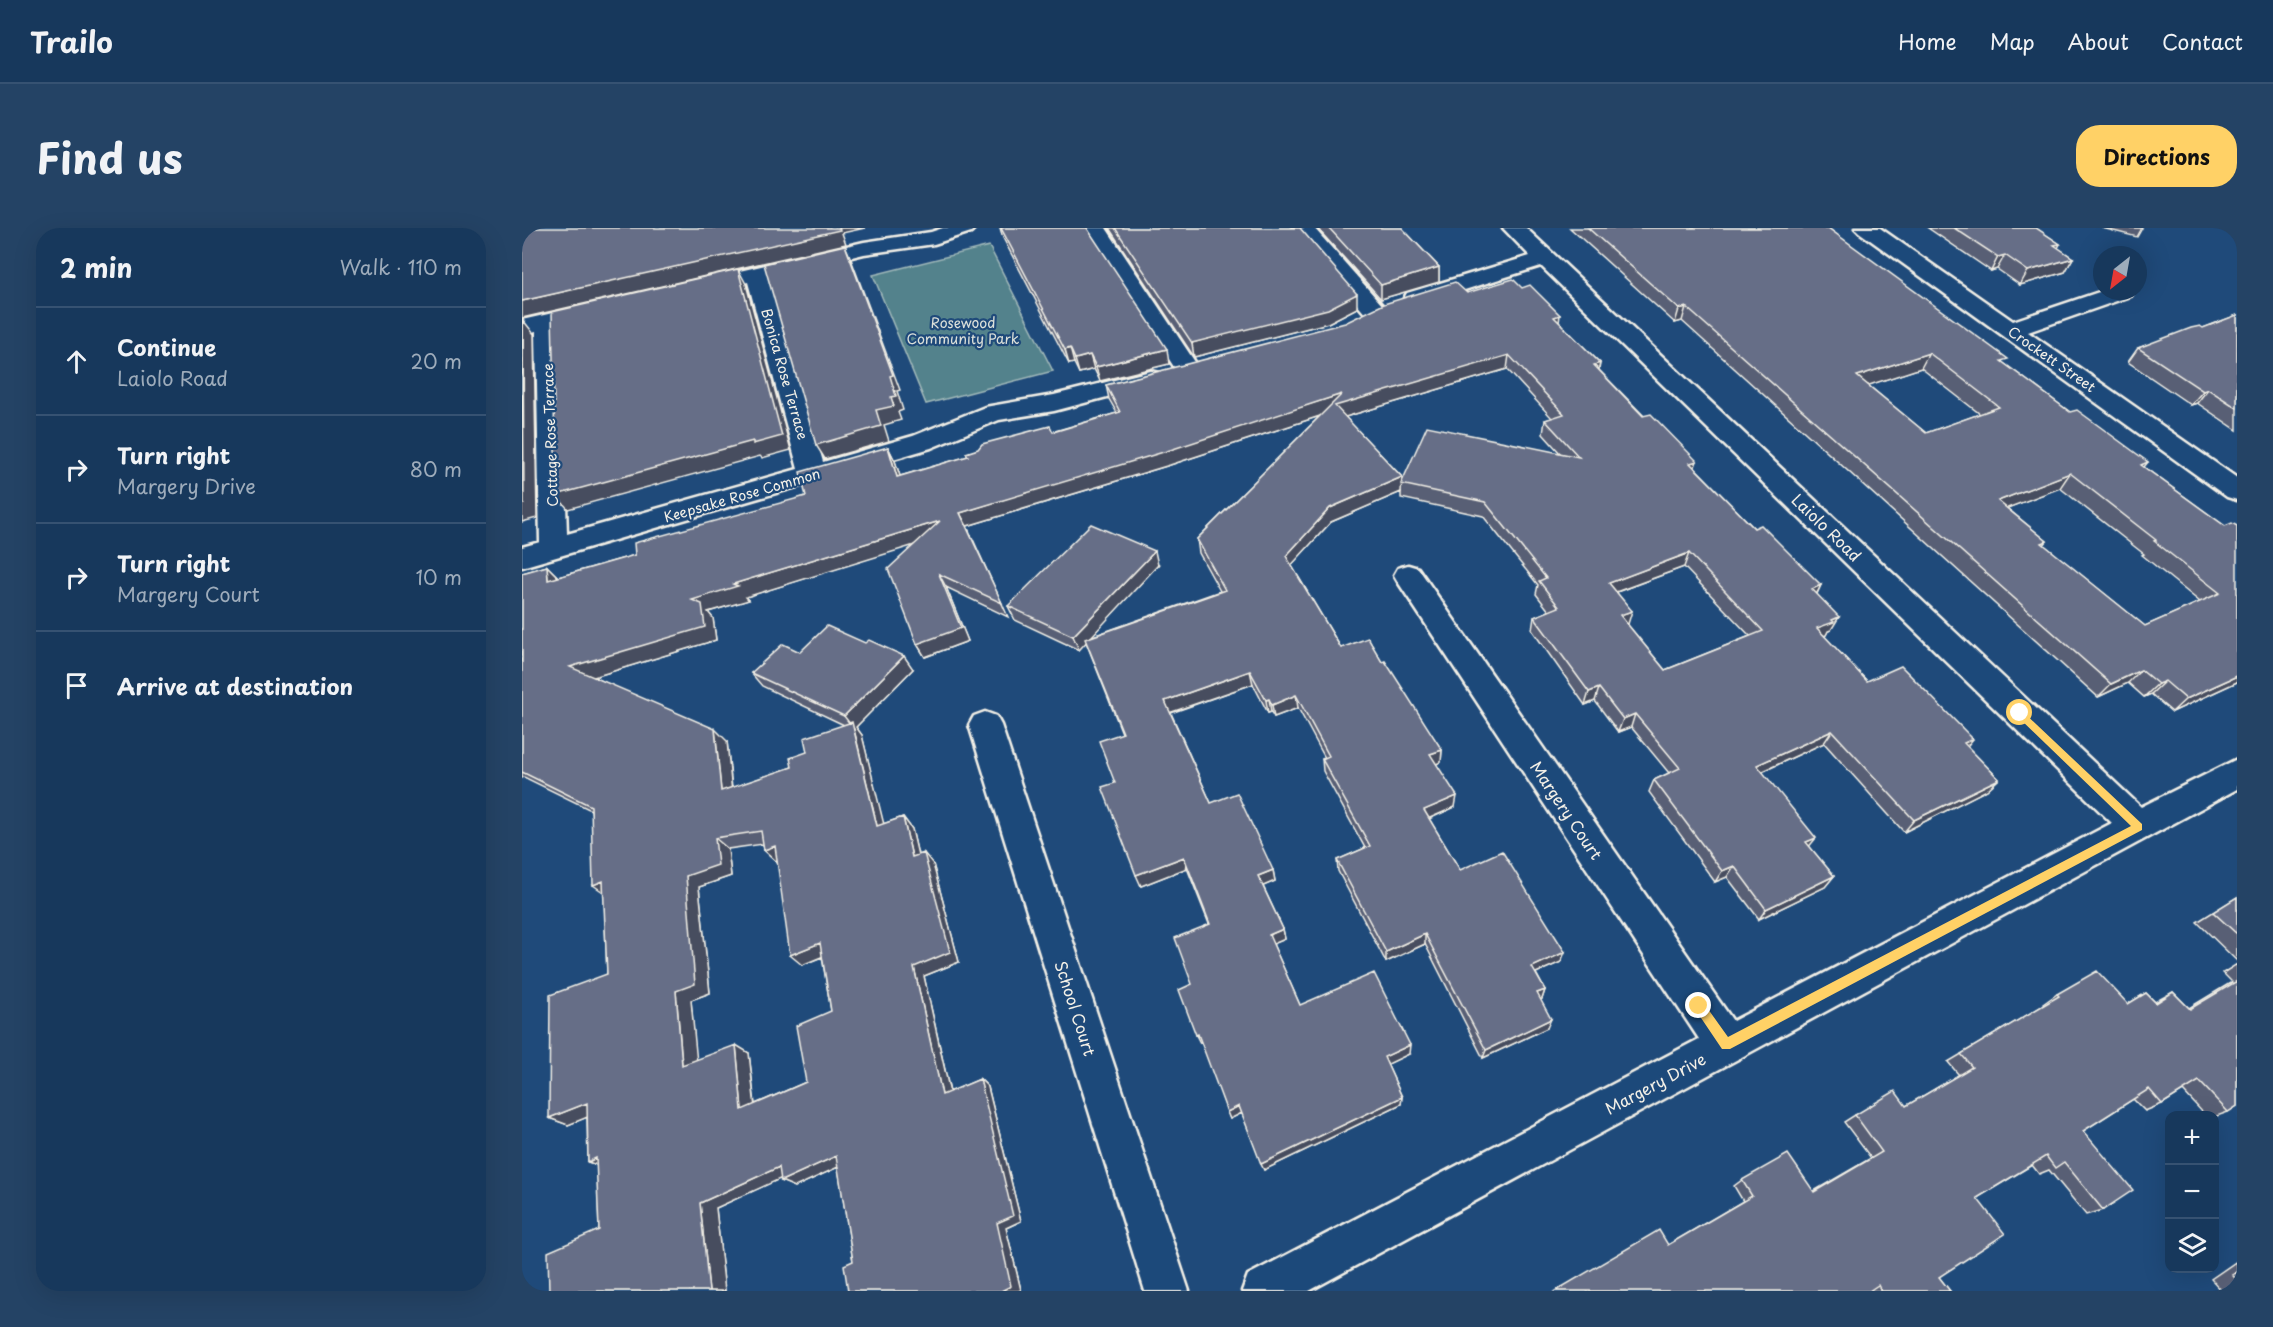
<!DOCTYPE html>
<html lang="en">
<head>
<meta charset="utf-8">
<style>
  :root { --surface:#17385c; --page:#244365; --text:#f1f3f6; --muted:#9eacbb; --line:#365272; --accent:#ffd166 }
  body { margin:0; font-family:"Playpen Sans",sans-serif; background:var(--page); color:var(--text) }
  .controls { position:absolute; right:18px; bottom:18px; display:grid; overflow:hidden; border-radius:12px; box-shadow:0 6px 24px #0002 }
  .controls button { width:54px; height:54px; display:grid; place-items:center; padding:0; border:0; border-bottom:2px solid var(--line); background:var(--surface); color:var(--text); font:30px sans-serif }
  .compass { position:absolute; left:1571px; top:18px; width:54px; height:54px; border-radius:50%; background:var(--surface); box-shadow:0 6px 24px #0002; rotate:211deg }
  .stop { position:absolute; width:18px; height:18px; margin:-14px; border:4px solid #ffd166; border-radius:50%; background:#fff }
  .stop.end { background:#ffd166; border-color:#fff; box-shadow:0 2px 6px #0008 }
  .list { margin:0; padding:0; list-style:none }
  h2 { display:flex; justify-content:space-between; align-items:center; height:78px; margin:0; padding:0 24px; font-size:26px }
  h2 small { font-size:20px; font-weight:400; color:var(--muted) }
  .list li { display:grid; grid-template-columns:39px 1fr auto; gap:18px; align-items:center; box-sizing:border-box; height:108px; padding:0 24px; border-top:2px solid var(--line) }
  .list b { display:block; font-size:22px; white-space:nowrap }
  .list p { margin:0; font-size:20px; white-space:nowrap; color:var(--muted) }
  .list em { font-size:20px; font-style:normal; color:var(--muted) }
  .icon { flex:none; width:33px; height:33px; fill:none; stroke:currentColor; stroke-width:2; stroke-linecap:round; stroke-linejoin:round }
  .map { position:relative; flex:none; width:1715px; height:1063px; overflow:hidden; border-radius:24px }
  header { display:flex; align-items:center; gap:36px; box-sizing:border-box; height:84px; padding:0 30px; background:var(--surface); border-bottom:2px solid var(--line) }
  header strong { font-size:28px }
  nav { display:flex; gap:33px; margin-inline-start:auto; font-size:21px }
  .intro { display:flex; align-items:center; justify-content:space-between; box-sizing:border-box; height:144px; padding:0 36px }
  h1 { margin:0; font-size:42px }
  .button { padding:15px 27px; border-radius:24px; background:var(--accent); color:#111; font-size:21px; font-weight:700 }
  main { display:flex; gap:36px; padding:0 36px }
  aside { flex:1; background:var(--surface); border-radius:24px; box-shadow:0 6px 24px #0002 }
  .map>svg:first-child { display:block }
</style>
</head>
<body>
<header>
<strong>Trailo</strong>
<nav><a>Home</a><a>Map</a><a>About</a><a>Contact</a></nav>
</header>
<div class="intro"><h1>Find us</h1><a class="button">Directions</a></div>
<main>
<aside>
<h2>2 min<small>Walk · 110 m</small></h2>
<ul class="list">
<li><svg class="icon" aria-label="ahead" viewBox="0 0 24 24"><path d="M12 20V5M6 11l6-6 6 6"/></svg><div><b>Continue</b><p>Laiolo Road</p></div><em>20 m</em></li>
<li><svg class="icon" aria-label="right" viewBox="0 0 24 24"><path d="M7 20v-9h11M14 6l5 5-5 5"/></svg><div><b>Turn right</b><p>Margery Drive</p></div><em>80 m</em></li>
<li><svg class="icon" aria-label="right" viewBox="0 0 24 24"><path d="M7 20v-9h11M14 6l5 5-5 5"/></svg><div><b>Turn right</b><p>Margery Court</p></div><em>10 m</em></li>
<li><svg class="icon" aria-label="arrive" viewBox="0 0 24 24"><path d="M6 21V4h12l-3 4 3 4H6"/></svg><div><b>Arrive at destination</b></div></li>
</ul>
</aside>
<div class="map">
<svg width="1715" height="1063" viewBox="0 0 1715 1063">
  <rect width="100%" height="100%" fill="#1f4a7a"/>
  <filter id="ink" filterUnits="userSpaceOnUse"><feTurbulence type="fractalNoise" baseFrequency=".0167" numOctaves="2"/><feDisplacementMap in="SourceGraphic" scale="12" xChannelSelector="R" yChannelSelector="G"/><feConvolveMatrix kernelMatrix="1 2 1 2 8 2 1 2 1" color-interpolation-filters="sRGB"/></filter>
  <g filter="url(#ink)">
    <!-- green -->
    <path fill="#52828c" stroke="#a3baba" stroke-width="1.5" d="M 467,18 L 531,143 L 404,176 L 351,47 Z"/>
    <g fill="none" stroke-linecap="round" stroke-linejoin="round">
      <defs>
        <g id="minor">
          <path d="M 421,0 L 453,0 L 449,4 L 412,16 L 342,26 L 247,49 L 301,234 L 391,208 L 463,179 L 532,167 L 629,143 L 638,145 L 641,150 L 638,155 L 532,183 L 477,192 L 409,220 L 0,339 L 0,319 L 18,314 L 14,103 L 0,106 L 0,92 L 75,75 L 83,77 L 86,82 L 83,87 L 38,97 L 45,306 L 276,241 L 226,54 L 178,66 L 170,64 L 167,59 L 170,54 L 342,14 L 409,4 Z"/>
          <path d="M 562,0 L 584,0 L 677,140 L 674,145 L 665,147 L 656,145 Z"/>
          <path d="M 770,0 L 792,0 L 861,78 L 864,83 L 861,88 L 853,90 L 845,88 Z"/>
          <path d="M 981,0 L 1004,0 L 1619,579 L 1715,531 L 1715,561 L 787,1063 L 720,1063 L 726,1047 L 1177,811 L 876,354 L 872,347 L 876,340 L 886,337 L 896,340 L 1211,793 L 1590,595 L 1019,38 L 901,75 L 893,77 L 885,75 L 882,70 L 885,65 L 1008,28 Z"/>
          <path d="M 1333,0 L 1358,0 L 1491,93 L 1580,63 L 1612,63 L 1609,68 L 1506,104 L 1715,250 L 1715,272 L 1705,269 L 1337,4 Z"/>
          <path d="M 463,484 L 474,488 L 479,497 L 667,1063 L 623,1063 L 447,497 L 452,488 Z"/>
        </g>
      </defs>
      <!-- minor casing -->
      <use href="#minor" stroke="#f4f1e8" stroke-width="5"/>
      <!-- minor -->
      <use href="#minor" fill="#1f4a7a" fill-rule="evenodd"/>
    </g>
    <!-- wall -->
    <g fill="#585f74" stroke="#f4f1e8" stroke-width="1.5" fill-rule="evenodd">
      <path d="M 478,0 L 565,0 L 647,136 L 578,153 L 572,141 L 557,145 L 552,135 L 547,136 L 481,10 Z"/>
      <path d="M 587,0 L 778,0 L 835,80 L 806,95 L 672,129 Z"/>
      <path d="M 795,0 L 880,0 L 917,39 L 917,54 L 859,71 Z"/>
      <path d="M 1048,0 L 1306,0 L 1483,136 L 1548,184 L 1626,234 L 1622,239 L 1703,298 L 1715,454 L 1650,484 L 1629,466 L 1622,469 L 1606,455 L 1576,469 L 1160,93 L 1153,95 ZM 1399,140 L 1458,186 L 1404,205 L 1346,157 ZM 1538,260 L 1622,326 L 1620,327 L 1678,374 L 1623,398 L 1522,317 L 1525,313 L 1485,280 Z"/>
      <path d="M 1406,0 L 1514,0 L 1538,16 L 1536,20 L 1551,30 L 1543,44 L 1498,57 L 1475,41 L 1469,43 Z"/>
      <path d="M 1580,0 L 1620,0 L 1615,9 Z"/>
      <path d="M 945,65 L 1037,95 L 1078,135 L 1077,142 L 1232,300 L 1299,357 L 1295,366 L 1309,402 L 1306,403 L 1304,407 L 1302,408 L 1345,453 L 1445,518 L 1477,551 L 1465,562 L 1382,604 L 1302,515 L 1240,544 L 1287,618 L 1312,648 L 1303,659 L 1237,691 L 1205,649 L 1193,654 L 1127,564 L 1132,552 L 1147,545 L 1109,499 L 1096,504 L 1073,473 L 1063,477 L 1010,402 L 1012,389 L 1027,383 L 1014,366 L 1016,357 L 961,288 L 879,270 L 879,264 L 809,294 L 769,337 L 819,420 L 860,434 L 920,522 L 919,534 L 914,536 L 933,579 L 907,591 L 938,642 L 1039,734 L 1014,745 L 1023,762 L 1020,771 L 1018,772 L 1025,800 L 961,830 L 903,716 L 864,734 L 816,643 L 815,632 L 843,620 L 801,543 L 800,531 L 803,530 L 776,480 L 752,489 L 749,484 L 746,485 L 731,456 L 649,485 L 689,575 L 751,642 L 753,653 L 741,658 L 761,701 L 763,711 L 751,716 L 778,777 L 887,826 L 865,836 L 880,869 L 879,876 L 742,942 L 720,885 L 708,891 L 680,814 L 678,815 L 670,756 L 687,696 L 665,640 L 619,658 L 593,555 L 600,505 L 564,414 L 557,422 L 493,392 L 486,378 L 636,337 L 568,409 L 698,363 L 677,325 L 675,311 L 798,188 L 648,237 L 445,298 L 486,389 L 424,359 L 446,413 L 403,429 L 395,416 L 393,316 L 224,369 L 227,372 L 186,384 L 191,390 L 194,412 L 72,449 L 205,513 L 210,560 L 270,539 L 285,524 L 322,497 L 240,458 L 229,445 L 278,424 L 391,441 L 334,499 L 340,507 L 361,596 L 381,589 L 390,601 L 396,627 L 411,636 L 437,734 L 402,748 L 428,864 L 458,851 L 466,859 L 499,993 L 484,1000 L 499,1062 L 496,1063 L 326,1063 L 331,1033 L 316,939 L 273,959 L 259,953 L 259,950 L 194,980 L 203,1063 L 27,1063 L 77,1002 L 75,937 L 66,934 L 65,889 L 46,897 L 27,890 L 85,746 L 82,664 L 69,582 L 2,549 L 0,550 L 0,345 L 25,338 L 36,349 L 113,327 L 284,268 L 366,219 L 373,233 L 378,248 L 595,185 L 587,171 L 584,157 ZM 985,141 L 1030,190 L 1023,192 L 1021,206 L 1038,225 L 880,254 L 880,249 L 823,189 ZM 1162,339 L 1228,408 L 1143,442 L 1105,396 L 1106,396 L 1095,364 ZM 241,616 L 242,622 L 254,633 L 255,633 L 280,737 L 300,729 L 309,783 L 284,854 L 233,876 L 227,825 L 174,832 L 169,772 L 188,765 L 177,659 L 209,648 L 206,621 Z"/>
      <path d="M 1715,87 L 1715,202 L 1675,175 L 1669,177 L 1606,134 L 1616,120 L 1681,100 Z"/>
      <path d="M 1715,669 L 1715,733 L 1675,694 Z"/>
      <path d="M 1715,736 L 1715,878 L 1706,884 L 1692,889 L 1692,888 L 1684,888 L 1661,863 L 1640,876 L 1623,883 L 1611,871 L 1561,903 L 1581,982 L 1564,987 L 1527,942 L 1517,946 L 1510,937 L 1455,970 L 1417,1049 L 1428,1063 L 1033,1063 L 1146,1017 L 1221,973 L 1212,958 L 1220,952 L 1292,963 L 1349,930 L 1322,894 L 1333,887 L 1384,878 L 1437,847 L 1426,834 L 1522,777 L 1521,776 L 1535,766 L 1606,776 L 1624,765 L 1633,774 L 1651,764 L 1667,780 L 1710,754 L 1701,745 Z"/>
      <path d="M 1715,1033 L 1715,1063 L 1700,1063 L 1689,1051 Z"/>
    </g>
    <!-- shaded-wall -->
    <g fill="#474d5e" stroke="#f4f1e8" stroke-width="1.5">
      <path d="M 317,0 L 343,0 L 320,5 L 324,16 L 0,90 L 0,73 Z"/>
      <path d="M 323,17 L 329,31 L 378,162 L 375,163 L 381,182 L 376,184 L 379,192 L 362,197 L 367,213 L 303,231 L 294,217 L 354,182 Z"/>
      <path d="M 1483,27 L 1475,41 L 1469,43 L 1476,29 Z"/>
      <path d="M 1551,30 L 1543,44 L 1498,57 L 1506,43 Z"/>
      <path d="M 917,39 L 917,54 L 859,71 L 859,57 Z"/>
      <path d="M 216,41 L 224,56 L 269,222 L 240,230 L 238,228 L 46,281 L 34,267 Z"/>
      <path d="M 835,66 L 835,80 L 806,95 L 672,129 L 670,115 Z"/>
      <path d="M 1164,79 L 1160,93 L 1153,95 L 1157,81 Z"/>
      <path d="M 1038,87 L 1036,102 L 1032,89 Z"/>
      <path d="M 1,92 L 12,106 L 15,290 L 0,294 Z"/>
      <path d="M 548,120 L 552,135 L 547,136 L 543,122 Z"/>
      <path d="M 645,121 L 647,136 L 578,153 L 574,139 Z"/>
      <path d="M 1407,125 L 1399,140 L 1329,163 L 1335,148 Z"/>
      <path d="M 568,127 L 572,141 L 557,145 L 553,131 Z"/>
      <path d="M 987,127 L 985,141 L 813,192 L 813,183 L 648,237 L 445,298 L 438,285 L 820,166 Z"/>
      <path d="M 1078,135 L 1075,149 L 1072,137 Z"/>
      <path d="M 1686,161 L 1675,175 L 1669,177 L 1681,163 Z"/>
      <path d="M 366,219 L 373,233 L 383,263 L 375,249 Z"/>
      <path d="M 1175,233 L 1170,247 L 1168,235 Z"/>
      <path d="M 1548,245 L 1538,260 L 1467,287 L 1476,273 Z"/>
      <path d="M 880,249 L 879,264 L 809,294 L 765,342 L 764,328 L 808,280 Z"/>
      <path d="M 418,293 L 425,307 L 224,369 L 227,372 L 186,384 L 191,390 L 194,412 L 62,452 L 48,439 L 170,372 L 211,356 Z"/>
      <path d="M 633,323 L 636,337 L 557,422 L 551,408 Z"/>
      <path d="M 1167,325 L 1162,339 L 1083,368 L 1087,355 Z"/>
      <path d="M 25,338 L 38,351 L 26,352 Z"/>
      <path d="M 417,346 L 424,359 L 446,413 L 403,429 L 395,416 Z"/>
      <path d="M 1299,357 L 1292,371 L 1290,361 Z"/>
      <path d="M 1110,383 L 1106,396 L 1094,401 L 1098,387 Z"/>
      <path d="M 1317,389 L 1309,402 L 1306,403 L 1304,407 L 1288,414 L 1295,400 L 1310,392 Z"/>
      <path d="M 382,428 L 391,441 L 334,499 L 340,507 L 365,609 L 355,598 L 332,501 L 322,488 Z"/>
      <path d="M 1619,442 L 1606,455 L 1576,469 L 1589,456 Z"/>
      <path d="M 728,443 L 731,456 L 647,485 L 643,473 Z"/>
      <path d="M 1715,448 L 1715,454 L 1650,484 L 1664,471 Z"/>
      <path d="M 1643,453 L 1629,466 L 1622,469 L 1636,456 Z"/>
      <path d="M 1077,460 L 1073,473 L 1063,477 L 1067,464 Z"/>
      <path d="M 774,467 L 776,480 L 752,489 L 750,477 Z"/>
      <path d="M 747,471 L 749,484 L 746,485 L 744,472 Z"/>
      <path d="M 1113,486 L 1109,499 L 1096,504 L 1101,491 Z"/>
      <path d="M 193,501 L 205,513 L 211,575 L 199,563 Z"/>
      <path d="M 1310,503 L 1302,515 L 1228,549 L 1235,537 Z"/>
      <path d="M 1451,511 L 1441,523 L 1442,515 Z"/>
      <path d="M 920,522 L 919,534 L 907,539 L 908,526 Z"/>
      <path d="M 1477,551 L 1465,562 L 1382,604 L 1392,592 Z"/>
      <path d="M 935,568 L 933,579 L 901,593 L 902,582 Z"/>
      <path d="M 381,589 L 390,601 L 399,640 L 390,629 Z"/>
      <path d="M 193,610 L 206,621 L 209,648 L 177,659 L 188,765 L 169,772 L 176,845 L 160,837 L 154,763 L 164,648 Z"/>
      <path d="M 1294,610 L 1285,621 L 1284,614 Z"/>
      <path d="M 253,618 L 265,629 L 254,633 L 242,622 Z"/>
      <path d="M 402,625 L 411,636 L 437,734 L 402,748 L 430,874 L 420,867 L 392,739 Z"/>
      <path d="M 662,629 L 665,640 L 619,658 L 614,647 Z"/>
      <path d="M 1212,638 L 1205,649 L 1193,654 L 1200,643 Z"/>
      <path d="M 751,642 L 753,653 L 739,659 L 736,648 Z"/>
      <path d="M 1312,648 L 1303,659 L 1237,691 L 1244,681 Z"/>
      <path d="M 81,653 L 87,668 L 71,657 Z"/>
      <path d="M 761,701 L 763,711 L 749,717 L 747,707 Z"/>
      <path d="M 903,706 L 903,716 L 864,734 L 864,724 Z"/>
      <path d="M 298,715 L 309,725 L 280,737 L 268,727 Z"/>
      <path d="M 1043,724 L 1039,734 L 1007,748 L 1010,739 Z"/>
      <path d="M 1023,762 L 1020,771 L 1011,775 L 1015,765 Z"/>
      <path d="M 1029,791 L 1025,800 L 961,830 L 964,822 Z"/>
      <path d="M 676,806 L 680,814 L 678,815 L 674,807 Z"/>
      <path d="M 214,817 L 227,825 L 234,889 L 220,882 Z"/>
      <path d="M 888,817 L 887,826 L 862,838 L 862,829 Z"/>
      <path d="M 458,851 L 466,859 L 499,993 L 484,1000 L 499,1062 L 496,1063 L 479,1063 L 475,995 Z"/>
      <path d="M 880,869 L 879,876 L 742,942 L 739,936 Z"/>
      <path d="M 65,875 L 83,882 L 46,897 L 27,890 Z"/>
      <path d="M 717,878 L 720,885 L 708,891 L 705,884 Z"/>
      <path d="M 314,928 L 327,934 L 273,959 L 259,953 Z"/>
      <path d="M 74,930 L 84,940 L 66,934 Z"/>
      <path d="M 257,939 L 271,945 L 194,980 L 203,1063 L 187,1063 L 178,975 Z"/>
    </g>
    <!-- building -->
    <g fill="#666e87" stroke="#f4f1e8" stroke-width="1.5" fill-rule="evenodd">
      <path d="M 0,0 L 317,0 L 318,2 L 0,73 Z"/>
      <path d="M 479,0 L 565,0 L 645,121 L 574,139 L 568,127 L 553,131 L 548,120 L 543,122 Z"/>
      <path d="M 593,0 L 778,0 L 835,66 L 806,81 L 670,115 Z"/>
      <path d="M 807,0 L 880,0 L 917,39 L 859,57 Z"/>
      <path d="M 1066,0 L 1306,0 L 1486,131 L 1479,133 L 1548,184 L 1555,182 L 1626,234 L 1619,237 L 1703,298 L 1710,295 L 1715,298 L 1715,448 L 1664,471 L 1643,453 L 1636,456 L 1619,442 L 1589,456 L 1164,79 L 1157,81 ZM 1407,125 L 1477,179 L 1404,205 L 1335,148 ZM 1548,245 L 1634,312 L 1632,313 L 1698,365 L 1623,398 L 1520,315 L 1525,313 L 1476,273 Z"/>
      <path d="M 1432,0 L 1514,0 L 1538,16 L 1532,17 L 1551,30 L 1506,43 L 1483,27 L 1476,29 Z"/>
      <path d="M 323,17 L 371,147 L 368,148 L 374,168 L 369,169 L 372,178 L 354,182 L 359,198 L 294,217 L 242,36 Z"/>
      <path d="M 216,41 L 260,208 L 231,216 L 231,213 L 34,267 L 30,84 Z"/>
      <path d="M 991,51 L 1000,60 L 1008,57 L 1038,87 L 1032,89 L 1078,135 L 1072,137 L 1121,188 L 1129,186 L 1175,233 L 1168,235 L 1232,300 L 1239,297 L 1299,357 L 1290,361 L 1317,389 L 1310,392 L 1312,394 L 1295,400 L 1345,453 L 1379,438 L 1451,511 L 1442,515 L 1477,551 L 1392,592 L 1310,503 L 1235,537 L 1294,610 L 1284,614 L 1312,648 L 1244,681 L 1212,638 L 1200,643 L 1132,552 L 1158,540 L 1113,486 L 1101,491 L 1077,460 L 1067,464 L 1012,389 L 1037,379 L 1017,353 L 1024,350 L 963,274 L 879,256 L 905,198 L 1057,229 L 1023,192 L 1042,186 L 987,127 L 813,178 L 880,249 L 808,280 L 764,328 L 819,420 L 846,410 L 860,434 L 863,433 L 920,522 L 908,526 L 935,568 L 902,582 L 938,642 L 980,623 L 1043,724 L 1010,739 L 1023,762 L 1015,765 L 1029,791 L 964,822 L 903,706 L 864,724 L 815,632 L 848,618 L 800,531 L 807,528 L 774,467 L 750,477 L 747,471 L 744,472 L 728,443 L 643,473 L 689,575 L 715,565 L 751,642 L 736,648 L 761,701 L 747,707 L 778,777 L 852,745 L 888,817 L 862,829 L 880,869 L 739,936 L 717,878 L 705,884 L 676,806 L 674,807 L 657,762 L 670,756 L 653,710 L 688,696 L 662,629 L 614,647 L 580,559 L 593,555 L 577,513 L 601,505 L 563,411 L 703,362 L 675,311 L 820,166 L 645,223 L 438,285 L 480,375 L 417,346 L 439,400 L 395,416 L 366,341 L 418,293 L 211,356 L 216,358 L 170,372 L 180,376 L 183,399 L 48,439 L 193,501 L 199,563 L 270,539 L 268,530 L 285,524 L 282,510 L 330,494 L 355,598 L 381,589 L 390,629 L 402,625 L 428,724 L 392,739 L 420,867 L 458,851 L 491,988 L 475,995 L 489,1058 L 479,1063 L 326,1063 L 322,1037 L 331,1033 L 314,928 L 259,953 L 257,939 L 178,975 L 187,1063 L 27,1063 L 26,1024 L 77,1002 L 74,930 L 66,934 L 65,875 L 27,890 L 28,767 L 85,746 L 81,653 L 71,657 L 69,578 L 0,544 L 0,345 L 25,338 L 26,352 L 113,327 L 112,315 L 284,268 L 278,244 L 366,219 L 375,249 L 446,228 L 444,225 L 456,221 L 460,216 L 528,198 L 531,204 L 598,184 L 584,157 L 823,95 L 862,76 L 933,54 L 945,65 ZM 1167,325 L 1241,403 L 1143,442 L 1098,387 L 1110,383 L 1087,355 ZM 239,603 L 242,622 L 253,618 L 268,727 L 298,715 L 309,783 L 274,798 L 284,854 L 220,882 L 214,817 L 160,837 L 154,763 L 173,756 L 164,648 L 196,637 L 193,610 Z"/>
      <path d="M 1715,87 L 1715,180 L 1686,161 L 1681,163 L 1616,120 L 1669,100 L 1678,98 L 1681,100 Z"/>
      <path d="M 0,92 L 1,92 L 2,276 L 0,276 Z"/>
      <path d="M 569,296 L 633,323 L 551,408 L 486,378 Z"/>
      <path d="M 305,398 L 343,415 L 347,412 L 382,428 L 322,488 L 229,445 L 261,416 L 278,424 Z"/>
      <path d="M 1715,669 L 1715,706 L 1691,684 Z"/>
      <path d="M 1575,743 L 1606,776 L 1624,765 L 1634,775 L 1651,764 L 1668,781 L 1715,753 L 1715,878 L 1706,884 L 1677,853 L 1640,876 L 1627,861 L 1561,903 L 1611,962 L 1581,982 L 1542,934 L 1533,940 L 1524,928 L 1455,970 L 1483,1006 L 1417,1049 L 1428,1063 L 1359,1063 L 1356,1057 L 1347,1063 L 1033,1063 L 1137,1002 L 1146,1017 L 1230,968 L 1220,952 L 1266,926 L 1292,964 L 1360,924 L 1333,887 L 1373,863 L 1384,878 L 1450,839 L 1439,826 L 1537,768 L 1535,766 Z"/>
      <path d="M 1715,1044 L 1715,1052 L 1710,1047 Z"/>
    </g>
  </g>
  <!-- route -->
  <path fill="#ffd166" d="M 1498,481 L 1620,596 L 1620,602 L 1208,821 L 1200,821 L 1173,781 L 1173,774 L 1181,774 L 1206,809 L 1609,598 L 1495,488 L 1493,485 Z"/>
  <g text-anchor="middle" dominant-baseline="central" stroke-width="4.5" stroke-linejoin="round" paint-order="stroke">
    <!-- far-park labels -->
    <g font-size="14" fill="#dce0da" stroke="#1f4a7a">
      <text x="441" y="94">Rosewood<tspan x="441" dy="16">Community Park</tspan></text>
    </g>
    <!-- far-street labels -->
    <g font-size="14" fill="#f4f1e8" stroke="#1f4a7a">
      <text transform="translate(1530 131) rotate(35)">Crockett Street</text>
      <text transform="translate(263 146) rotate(74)">Bonica Rose Terrace</text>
      <text transform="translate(28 207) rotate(-92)">Cottage Rose Terrace</text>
      <text transform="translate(220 267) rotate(-16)">Keepsake Rose Common</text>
    </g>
    <!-- street labels -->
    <g font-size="16" fill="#f4f1e8" stroke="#1f4a7a">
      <text transform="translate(1305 299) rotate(44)">Laiolo Road</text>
      <text transform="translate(1045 582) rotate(56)">Margery Court</text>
      <text transform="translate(554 780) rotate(72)">School Court</text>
      <text transform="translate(1133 855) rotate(-28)">Margery Drive</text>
    </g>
  </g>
</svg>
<div class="controls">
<button>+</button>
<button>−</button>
<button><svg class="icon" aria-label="layers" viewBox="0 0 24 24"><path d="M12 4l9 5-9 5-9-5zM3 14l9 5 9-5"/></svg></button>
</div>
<svg class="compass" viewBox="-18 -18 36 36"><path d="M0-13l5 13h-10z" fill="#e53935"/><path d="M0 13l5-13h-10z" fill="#9eacbb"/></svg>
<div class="stop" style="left:1498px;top:485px"></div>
<div class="stop end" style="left:1177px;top:778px"></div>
</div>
</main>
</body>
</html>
